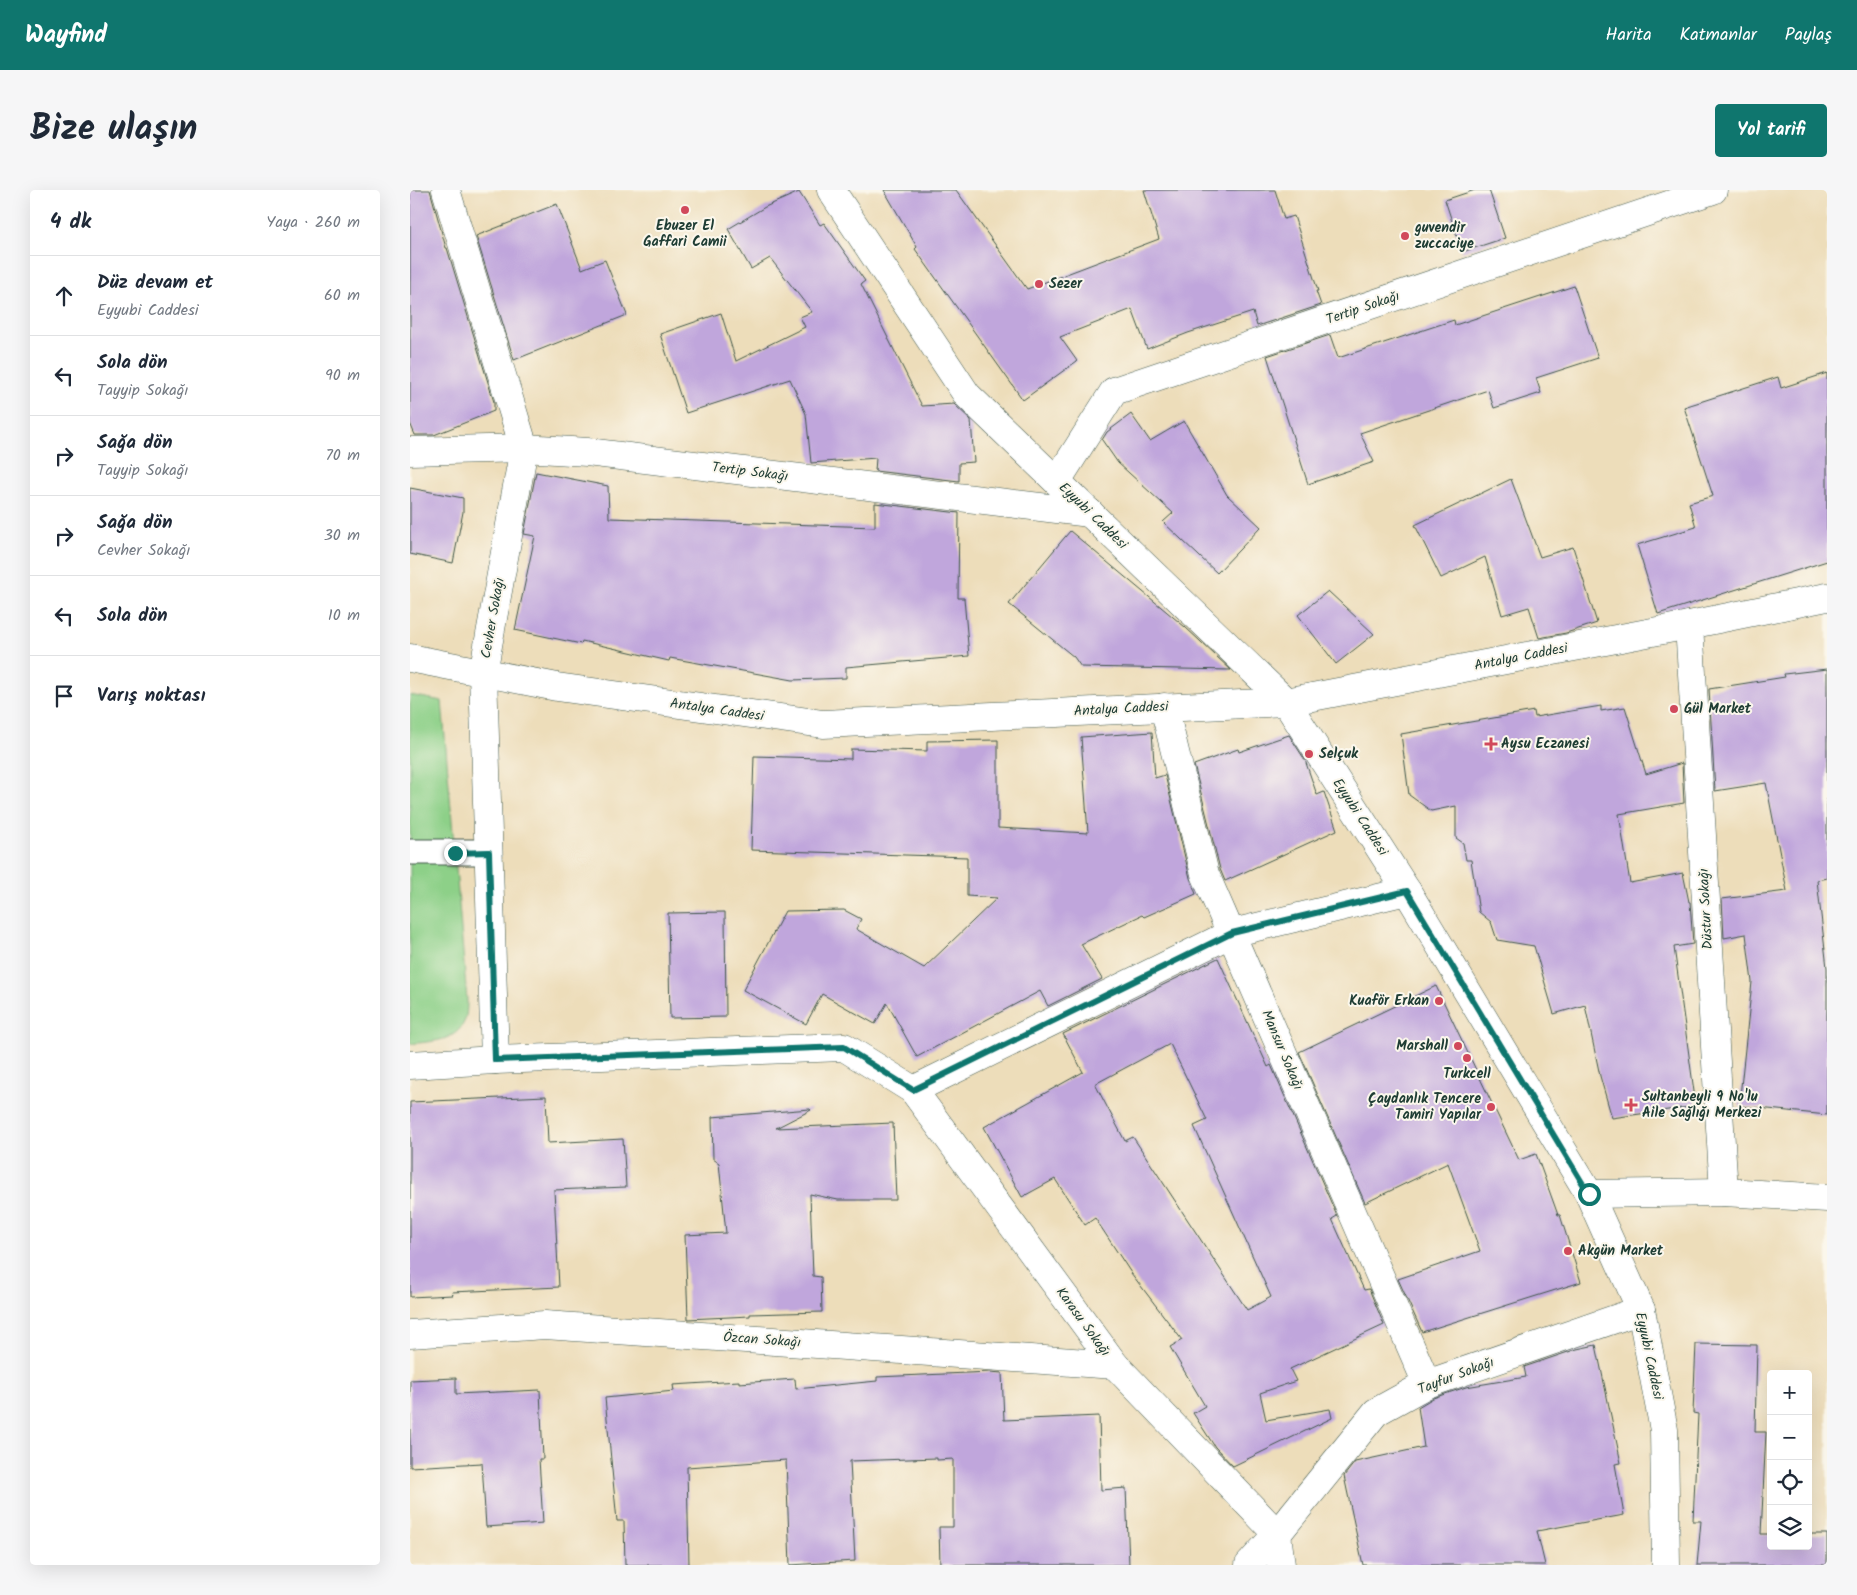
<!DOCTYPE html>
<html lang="tr">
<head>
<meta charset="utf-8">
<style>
  :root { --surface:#fff; --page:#f6f6f7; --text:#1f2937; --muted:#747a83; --line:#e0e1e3; --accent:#0f766e }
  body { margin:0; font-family:Kalam,sans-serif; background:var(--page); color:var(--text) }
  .controls { position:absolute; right:15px; bottom:15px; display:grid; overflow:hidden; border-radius:5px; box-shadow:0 5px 20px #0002 }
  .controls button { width:45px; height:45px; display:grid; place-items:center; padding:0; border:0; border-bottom:1px solid var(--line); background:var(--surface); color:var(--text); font:25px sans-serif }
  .stop { position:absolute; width:15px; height:15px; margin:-11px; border:4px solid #0f766e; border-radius:50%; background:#fff }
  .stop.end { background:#0f766e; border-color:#fff; box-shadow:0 1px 5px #0008 }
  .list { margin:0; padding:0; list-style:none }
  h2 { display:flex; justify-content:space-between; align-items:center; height:65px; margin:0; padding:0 20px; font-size:21px }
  h2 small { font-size:16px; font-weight:400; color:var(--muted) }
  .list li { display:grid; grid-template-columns:32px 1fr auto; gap:15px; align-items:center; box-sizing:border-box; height:80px; padding:0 20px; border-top:1px solid var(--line) }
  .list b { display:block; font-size:19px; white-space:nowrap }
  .list p { margin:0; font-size:16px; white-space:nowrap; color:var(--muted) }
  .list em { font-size:16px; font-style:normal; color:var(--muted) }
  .icon { flex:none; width:28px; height:28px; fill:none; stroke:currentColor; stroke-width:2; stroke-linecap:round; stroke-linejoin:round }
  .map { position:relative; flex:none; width:1417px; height:1375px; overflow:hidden; border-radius:5px }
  header { display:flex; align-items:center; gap:30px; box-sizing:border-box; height:70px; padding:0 25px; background:var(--accent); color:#fff }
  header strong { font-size:24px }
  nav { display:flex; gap:28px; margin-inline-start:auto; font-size:18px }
  .intro { display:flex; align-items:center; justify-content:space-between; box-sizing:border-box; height:120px; padding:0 30px }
  h1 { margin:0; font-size:35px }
  .button { padding:12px 22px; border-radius:5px; background:var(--accent); color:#fff; font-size:18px; font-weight:700 }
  main { display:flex; gap:30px; padding:0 30px }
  aside { flex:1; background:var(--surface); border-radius:5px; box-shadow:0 5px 20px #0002 }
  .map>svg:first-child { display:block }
</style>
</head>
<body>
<header>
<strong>Wayfind</strong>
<nav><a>Harita</a><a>Katmanlar</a><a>Paylaş</a></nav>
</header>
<div class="intro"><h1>Bize ulaşın</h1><a class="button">Yol tarifi</a></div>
<main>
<aside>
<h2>4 dk<small>Yaya · 260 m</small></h2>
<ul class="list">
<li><svg class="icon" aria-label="ahead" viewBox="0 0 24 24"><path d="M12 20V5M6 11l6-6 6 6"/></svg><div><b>Düz devam et</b><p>Eyyubi Caddesi</p></div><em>60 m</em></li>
<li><svg class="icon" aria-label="left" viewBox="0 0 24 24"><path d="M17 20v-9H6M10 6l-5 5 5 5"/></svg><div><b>Sola dön</b><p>Tayyip Sokağı</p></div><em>90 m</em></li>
<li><svg class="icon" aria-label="right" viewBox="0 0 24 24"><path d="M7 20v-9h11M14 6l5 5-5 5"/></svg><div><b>Sağa dön</b><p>Tayyip Sokağı</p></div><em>70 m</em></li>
<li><svg class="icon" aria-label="right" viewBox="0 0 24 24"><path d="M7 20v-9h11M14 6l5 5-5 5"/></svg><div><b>Sağa dön</b><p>Cevher Sokağı</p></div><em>30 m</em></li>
<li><svg class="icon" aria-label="left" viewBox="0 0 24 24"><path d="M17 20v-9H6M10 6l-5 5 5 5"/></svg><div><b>Sola dön</b></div><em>10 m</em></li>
<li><svg class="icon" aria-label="arrive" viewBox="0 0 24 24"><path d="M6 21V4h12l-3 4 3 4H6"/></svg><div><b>Varış noktası</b></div></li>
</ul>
</aside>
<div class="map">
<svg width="1417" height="1375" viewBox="0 0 1417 1375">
  <rect width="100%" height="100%" fill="#fbf7ec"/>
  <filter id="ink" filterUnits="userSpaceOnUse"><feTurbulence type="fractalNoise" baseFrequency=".02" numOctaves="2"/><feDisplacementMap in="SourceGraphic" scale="10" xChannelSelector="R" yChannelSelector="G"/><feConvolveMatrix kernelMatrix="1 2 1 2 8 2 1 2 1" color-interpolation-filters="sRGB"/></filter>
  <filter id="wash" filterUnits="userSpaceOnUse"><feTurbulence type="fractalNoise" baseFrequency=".0096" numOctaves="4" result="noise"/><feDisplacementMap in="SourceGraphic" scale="20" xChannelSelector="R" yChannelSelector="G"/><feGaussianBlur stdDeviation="1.12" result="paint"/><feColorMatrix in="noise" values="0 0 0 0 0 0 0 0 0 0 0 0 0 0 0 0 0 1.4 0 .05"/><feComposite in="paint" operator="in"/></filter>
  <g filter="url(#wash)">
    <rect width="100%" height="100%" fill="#edddba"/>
    <!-- green -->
    <path fill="#8dd088" stroke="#56865e" d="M 0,505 L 32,511 L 57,810 C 57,816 57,824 55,830 C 46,853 20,851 0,854 Z"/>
    <g id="blocks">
      <!-- building -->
      <g fill="#c0a6dc" fill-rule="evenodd">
        <path d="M 0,0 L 20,0 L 36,58 L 37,58 L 84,212 L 84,221 L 24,245 L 5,245 L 0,233 Z"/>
        <path d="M 474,0 L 546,0 L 617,99 L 749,49 L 734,0 L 865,0 L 874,29 L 884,26 L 908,101 L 906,101 L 911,115 L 847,136 L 843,122 L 778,143 L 737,159 L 722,119 L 650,147 L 667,171 L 613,210 L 505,59 L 507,57 Z"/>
        <path d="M 1065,0 L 1079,0 L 1095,48 L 1052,62 L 1035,10 Z"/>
        <path d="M 389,2 L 410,35 L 414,33 L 455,91 L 451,94 L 512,216 L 544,214 L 561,230 L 564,272 L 549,273 L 549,291 L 465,281 L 466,268 L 401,273 L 396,224 L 380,189 L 276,223 L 250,144 L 311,123 L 326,171 L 395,137 L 390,127 L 402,122 L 360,68 L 341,79 L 318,39 L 355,17 Z"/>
        <path d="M 147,14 L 172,79 L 195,70 L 217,125 L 104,170 L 66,46 Z"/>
        <path d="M 1164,96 L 1188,168 L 1126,188 L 1131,203 L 1084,218 L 1078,200 L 950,243 L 964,272 L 898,294 L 857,166 L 920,145 L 928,168 L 1044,130 L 1045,135 Z"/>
        <path d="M 1417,183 L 1417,371 L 1248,424 L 1227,355 L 1286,337 L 1279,313 L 1303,306 L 1274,217 L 1368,187 L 1371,198 Z"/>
        <path d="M 721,224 L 740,251 L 774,231 L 817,305 L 851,337 L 807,383 L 753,332 L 763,323 L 708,273 L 692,250 L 697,242 Z"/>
        <path d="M 126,282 L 198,296 L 199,328 L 465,337 L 465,313 L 549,323 L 548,408 L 554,408 L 559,466 L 436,477 L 436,488 L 383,490 L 260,468 L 259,471 L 172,451 L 171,454 L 105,440 L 125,346 L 114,344 Z"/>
        <path d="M 1101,289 L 1130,367 L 1163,357 L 1187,433 L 1156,443 L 1129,448 L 1119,417 L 1092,425 L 1075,367 L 1031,388 L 1005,335 Z"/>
        <path d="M 0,298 L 53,308 L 53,322 L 43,373 L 0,364 Z"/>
        <path d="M 660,341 L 775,437 L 821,480 L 671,477 L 664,467 L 599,414 Z"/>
        <path d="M 918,401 L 964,444 L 926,474 L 888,425 Z"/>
        <path d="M 1417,479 L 1417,688 L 1407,690 L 1417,778 L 1417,925 L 1329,916 L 1342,792 L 1336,744 L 1314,748 L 1312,709 L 1377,701 L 1356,593 L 1305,601 L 1299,499 L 1375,487 L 1374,484 Z"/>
        <path d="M 1191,516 L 1191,521 L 1215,517 L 1236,584 L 1272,573 L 1274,613 L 1209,624 L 1220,693 L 1273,683 L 1279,712 L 1280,712 L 1283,754 L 1264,757 L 1286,916 L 1202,928 L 1190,886 L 1175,815 L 1144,824 L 1124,756 L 1087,750 L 1081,732 L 1069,722 L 1061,670 L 1056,670 L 1053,653 L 1046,648 L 1046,616 L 1021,621 L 999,605 L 991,544 L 1124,521 L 1125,527 Z"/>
        <path d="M 742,542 L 745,588 L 755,585 L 780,688 L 786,704 L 734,727 L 732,725 L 671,754 L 692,789 L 638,816 L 630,801 L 507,867 L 477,813 L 465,834 L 412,804 L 396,834 L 333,800 L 375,721 L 434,720 L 451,729 L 446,739 L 514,778 L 587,708 L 557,706 L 557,667 L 341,660 L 344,566 L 441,569 L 441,559 L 517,561 L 517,551 L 588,550 L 588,638 L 678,643 L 671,547 Z"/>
        <path d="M 879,545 L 895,570 L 907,605 L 914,602 L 927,640 L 815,691 L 810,679 L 784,575 L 828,559 L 829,562 Z"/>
        <path d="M 315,722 L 316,827 L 260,828 L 258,723 Z"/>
        <path d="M 808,768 L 858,877 L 861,875 L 927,1026 L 922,1029 L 954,1100 L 959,1099 L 974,1135 L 880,1179 L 886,1191 L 850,1203 L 856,1230 L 920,1219 L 922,1228 L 823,1276 L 805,1257 L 783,1223 L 795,1216 L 760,1157 L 772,1150 L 721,1083 L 685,1028 L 675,1035 L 645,989 L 612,1007 L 574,937 L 673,882 L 653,844 ZM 760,854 L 797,930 L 784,936 L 861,1107 L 837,1120 L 723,947 L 715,951 L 685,894 Z"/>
        <path d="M 1026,796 L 1109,970 L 1126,964 L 1148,1025 L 1150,1025 L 1171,1092 L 1012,1142 L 988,1089 L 1070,1061 L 1038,973 L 955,1013 L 889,862 Z"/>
        <path d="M 136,906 L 138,953 L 213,949 L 216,997 L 144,1000 L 149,1097 L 42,1102 L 43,1105 L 0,1107 L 0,912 Z"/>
        <path d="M 400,919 L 401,920 L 366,938 L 483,933 L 486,1010 L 428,1010 L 400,1004 L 403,1086 L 411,1087 L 412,1122 L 340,1124 L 340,1126 L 278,1129 L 275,1045 L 316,1043 L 309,973 L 303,969 L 302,927 Z"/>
        <path d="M 1286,1154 L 1347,1155 L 1345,1242 L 1356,1242 L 1351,1344 L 1361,1344 L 1361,1356 L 1398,1356 L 1398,1344 L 1417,1344 L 1417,1375 L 1287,1375 L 1291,1331 L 1283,1331 L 1288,1224 L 1283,1223 Z"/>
        <path d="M 1186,1155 L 1211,1273 L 1205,1274 L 1214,1325 L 1127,1341 L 1135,1375 L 953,1375 L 934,1286 L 945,1272 L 1014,1257 L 1008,1217 L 1023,1208 L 1056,1197 L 1116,1187 L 1114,1177 L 1167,1159 Z"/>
        <path d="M 580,1182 L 592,1183 L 594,1230 L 689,1226 L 691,1300 L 716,1298 L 719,1375 L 530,1375 L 529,1337 L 543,1337 L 543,1269 L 527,1270 L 527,1268 L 440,1271 L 445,1371 L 380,1375 L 376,1270 L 277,1277 L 279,1375 L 215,1375 L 214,1331 L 207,1331 L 195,1208 L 264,1201 L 263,1195 L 329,1191 L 329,1193 L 385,1189 L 386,1199 L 467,1191 L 467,1187 Z"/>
        <path d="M 46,1188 L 46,1204 L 130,1200 L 133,1269 L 129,1269 L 133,1333 L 76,1337 L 72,1273 L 0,1277 L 0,1190 Z"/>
      </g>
    </g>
  </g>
  <g filter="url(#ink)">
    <use href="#blocks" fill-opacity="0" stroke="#3e5548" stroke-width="1"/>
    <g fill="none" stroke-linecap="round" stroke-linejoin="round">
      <defs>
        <path id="service" d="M 0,662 L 79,662"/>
        <g id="minor">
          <path d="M 36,0 L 114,258 L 73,483 L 85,870"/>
          <path d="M 0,261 L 114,258 L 177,262 L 680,323"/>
          <path d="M 647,291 L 704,201 L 1303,0"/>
          <path d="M 1279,435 L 1314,1002"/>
          <path d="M 754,517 L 795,684 L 1017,1194"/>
          <path d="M 0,875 L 85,870 L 434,857 L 503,900 L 822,743 L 997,701"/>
          <path d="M 503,900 L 705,1175 L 867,1344 L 871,1375"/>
          <path d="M 1179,1004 L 1314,1002 L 1417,1008"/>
          <path d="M 0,1144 L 135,1135 L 705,1175"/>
          <path d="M 839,1375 L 867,1344 L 966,1222 L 1017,1194 L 1231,1120"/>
        </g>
        <g id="tertiary">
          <path d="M 421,0 L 557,205 L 876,512 L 997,701 L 1179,1004 L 1231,1120 L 1254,1240 L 1256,1375"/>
          <path d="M 0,468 L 147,497 L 413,534 L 876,512 L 1279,435 L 1417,407"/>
        </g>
      </defs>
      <!-- service casing -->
      <use href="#service" stroke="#3e5548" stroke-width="27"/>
      <!-- minor casing -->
      <use href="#minor" stroke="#3e5548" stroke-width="29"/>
      <!-- tertiary casing -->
      <use href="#tertiary" stroke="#3e5548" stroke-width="29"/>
      <!-- service -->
      <use href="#service" stroke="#fff" stroke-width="25"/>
      <!-- minor -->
      <use href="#minor" stroke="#fff" stroke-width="28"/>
      <!-- tertiary -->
      <use href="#tertiary" stroke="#fff" stroke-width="28"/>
    </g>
  </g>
  <g fill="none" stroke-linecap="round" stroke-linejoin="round" filter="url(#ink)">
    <!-- route -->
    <path stroke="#0f766e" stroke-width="6" d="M 45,663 L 79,662 L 85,870 L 434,857 L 503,900 L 822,743 L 997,701 L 1179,1004"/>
  </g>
  <!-- markers -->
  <g fill="#d1495b" stroke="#fbf7ec" stroke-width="2">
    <circle cx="275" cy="20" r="5"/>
    <circle cx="995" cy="46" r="5"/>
    <circle cx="629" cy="94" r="5"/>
    <circle cx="1264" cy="519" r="5"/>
    <path d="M1078.5 546.5h5v5h5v5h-5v5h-5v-5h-5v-5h5z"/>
    <circle cx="899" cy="564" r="5"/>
    <circle cx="1029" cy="811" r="5"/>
    <circle cx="1048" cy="856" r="5"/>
    <circle cx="1057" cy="868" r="5"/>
    <path d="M1218.5 907.5h5v5h5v5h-5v5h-5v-5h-5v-5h5z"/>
    <circle cx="1081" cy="917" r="5"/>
    <circle cx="1158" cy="1061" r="5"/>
  </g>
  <g text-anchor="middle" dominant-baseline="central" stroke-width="4" stroke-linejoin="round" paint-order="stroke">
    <!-- poi labels -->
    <g font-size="14" font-weight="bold" fill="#1f3d34" stroke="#fbf7ec" text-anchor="start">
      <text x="275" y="36" text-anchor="middle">Ebuzer El<tspan x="275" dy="16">Gaffari Camii</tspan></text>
      <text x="1005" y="38">guvendir<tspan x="1005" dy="16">zuccaciye</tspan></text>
      <text x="639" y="94">Sezer</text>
      <text x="1274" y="519">Gül Market</text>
      <text x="1091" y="554">Aysu Eczanesi</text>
      <text x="909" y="564">Selçuk</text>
      <text x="1019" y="811" text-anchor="end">Kuaför Erkan</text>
      <text x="1038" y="856" text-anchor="end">Marshall</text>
      <text x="1057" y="884" text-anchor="middle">Turkcell</text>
      <text x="1232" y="907">Sultanbeyli 9 No'lu<tspan x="1232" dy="16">Aile Sağlığı Merkezi</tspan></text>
      <text x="1071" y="909" text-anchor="end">Çaydanlık Tencere<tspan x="1071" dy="16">Tamiri Yapılar</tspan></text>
      <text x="1168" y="1061">Akgün Market</text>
    </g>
    <!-- street labels -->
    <g font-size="14" fill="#1f3d34" stroke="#fbf7ec">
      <text transform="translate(953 118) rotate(-19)">Tertip Sokağı</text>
      <text transform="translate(340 282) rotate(7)">Tertip Sokağı</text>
      <text transform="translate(683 326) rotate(44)">Eyyubi Caddesi</text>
      <text transform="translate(83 428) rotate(-80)">Cevher Sokağı</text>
      <text transform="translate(1111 467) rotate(-11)">Antalya Caddesi</text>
      <text transform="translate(711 519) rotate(-3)">Antalya Caddesi</text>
      <text transform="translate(307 520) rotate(8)">Antalya Caddesi</text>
      <text transform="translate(950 627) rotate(57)">Eyyubi Caddesi</text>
      <text transform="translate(1296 719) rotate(-93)">Düstur Sokağı</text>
      <text transform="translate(872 860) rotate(67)">Mansur Sokağı</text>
      <text transform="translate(673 1132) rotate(54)">Karasu Sokağı</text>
      <text transform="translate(352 1150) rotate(4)">Özcan Sokağı</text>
      <text transform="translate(1239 1166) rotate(78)">Eyyubi Caddesi</text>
      <text transform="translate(1046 1186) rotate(-21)">Tayfur Sokağı</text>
    </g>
  </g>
</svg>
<div class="controls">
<button>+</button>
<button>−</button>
<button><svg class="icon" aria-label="locate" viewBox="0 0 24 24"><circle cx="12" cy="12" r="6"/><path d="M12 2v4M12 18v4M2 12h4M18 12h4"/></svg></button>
<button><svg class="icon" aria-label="layers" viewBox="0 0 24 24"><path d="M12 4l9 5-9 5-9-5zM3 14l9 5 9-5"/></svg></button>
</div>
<div class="stop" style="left:1179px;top:1004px"></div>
<div class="stop end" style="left:45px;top:663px"></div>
</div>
</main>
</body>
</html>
